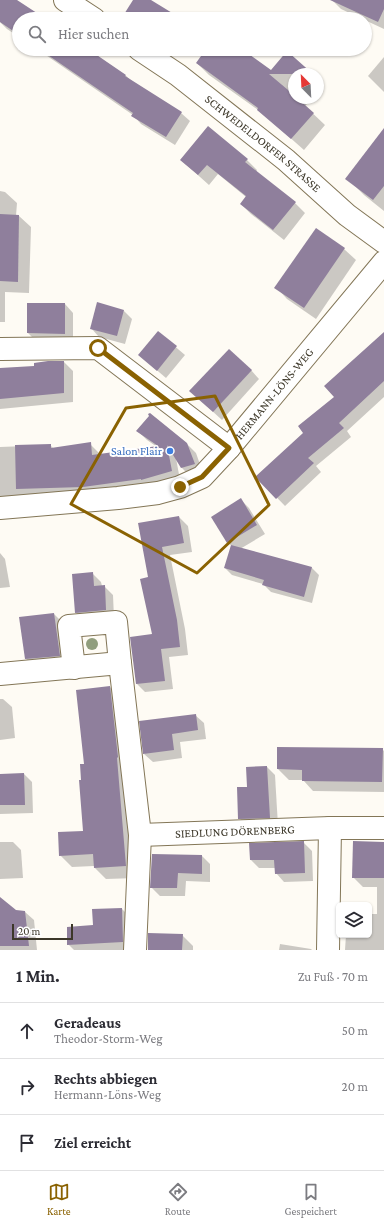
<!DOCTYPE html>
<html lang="de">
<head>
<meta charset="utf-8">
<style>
  :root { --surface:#fff; --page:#f7f7f7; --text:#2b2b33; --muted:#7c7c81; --line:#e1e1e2; --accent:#8a6202 }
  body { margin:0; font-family:"Crimson Pro",serif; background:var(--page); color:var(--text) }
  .controls { position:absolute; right:12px; bottom:12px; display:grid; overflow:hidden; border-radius:6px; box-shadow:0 1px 3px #0004 }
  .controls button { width:36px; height:36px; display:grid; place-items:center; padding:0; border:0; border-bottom:1px solid var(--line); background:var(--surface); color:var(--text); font:20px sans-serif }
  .compass { position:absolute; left:288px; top:68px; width:36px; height:36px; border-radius:50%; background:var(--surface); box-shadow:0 1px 3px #0004; rotate:336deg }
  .scale { position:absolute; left:12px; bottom:10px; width:61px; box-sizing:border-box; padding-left:4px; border:2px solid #3c3729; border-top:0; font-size:11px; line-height:14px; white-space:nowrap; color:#3c3729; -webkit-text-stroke:3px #fff; paint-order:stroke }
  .stop { position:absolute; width:12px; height:12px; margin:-9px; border:3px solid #8a6202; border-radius:50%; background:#fff }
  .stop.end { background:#8a6202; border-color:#fff; box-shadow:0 1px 4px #0008 }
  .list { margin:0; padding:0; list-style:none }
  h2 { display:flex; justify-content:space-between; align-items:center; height:52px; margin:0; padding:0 16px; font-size:17px }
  h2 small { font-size:13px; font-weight:400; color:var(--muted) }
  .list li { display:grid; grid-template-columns:26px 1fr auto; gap:12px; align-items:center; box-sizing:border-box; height:56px; padding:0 16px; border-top:1px solid var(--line) }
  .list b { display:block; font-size:15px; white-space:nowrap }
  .list p { margin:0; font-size:13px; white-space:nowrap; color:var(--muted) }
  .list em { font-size:13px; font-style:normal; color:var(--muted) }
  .icon { flex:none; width:22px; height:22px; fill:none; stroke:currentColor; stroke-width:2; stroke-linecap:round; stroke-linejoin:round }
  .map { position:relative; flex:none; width:384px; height:950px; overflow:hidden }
  .search { position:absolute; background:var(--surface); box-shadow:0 1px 3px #0004; left:12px; right:12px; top:12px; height:44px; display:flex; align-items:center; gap:10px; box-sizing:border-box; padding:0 14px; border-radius:22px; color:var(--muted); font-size:15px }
  .sheet { height:220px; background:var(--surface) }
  nav { display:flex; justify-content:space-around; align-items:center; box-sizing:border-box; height:56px; border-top:1px solid var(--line); background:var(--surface); font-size:11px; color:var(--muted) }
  nav a { display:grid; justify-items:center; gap:2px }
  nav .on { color:var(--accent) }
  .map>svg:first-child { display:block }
</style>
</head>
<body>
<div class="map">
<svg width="384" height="950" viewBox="0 0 384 950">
  <rect width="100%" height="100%" fill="#fefbf4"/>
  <!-- shadow -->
  <g fill="#0003">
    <path d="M 14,0 L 40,16 L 41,15 L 47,19 L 19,19 L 19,37 L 7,29 L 0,22 L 0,18 Z"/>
    <path d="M 332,0 L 384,0 L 384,29 L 341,9 Z"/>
    <path d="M 37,49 L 86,49 L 125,75 L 132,81 L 181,113 L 190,121 L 175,145 L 141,124 L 133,115 Z"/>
    <path d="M 207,49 L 255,49 L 250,56 L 271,71 L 311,74 L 294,74 L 294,98 L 313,98 L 305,106 L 325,125 L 304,150 L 261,112 L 209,75 L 197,63 Z"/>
    <path d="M 384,57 L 384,92 L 368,76 Z"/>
    <path d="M 318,81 L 323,86 L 318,92 Z"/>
    <path d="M 384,142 L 384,211 L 364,195 L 347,178 Z"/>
    <path d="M 181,160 L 247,160 L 257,170 L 256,172 L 295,203 L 305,213 L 284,240 L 251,214 L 241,204 L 246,197 L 218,174 L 209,185 Z"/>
    <path d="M 0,191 L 5,192 L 17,203 L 16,216 L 19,216 L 31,227 L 29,293 L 5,292 L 5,322 L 0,322 Z"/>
    <path d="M 344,249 L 356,260 L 316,319 L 287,299 L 276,287 Z"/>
    <path d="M 65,304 L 73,313 L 73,342 L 36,341 L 28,333 Z"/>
    <path d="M 124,311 L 132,319 L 125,344 L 99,337 L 91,328 Z"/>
    <path d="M 158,332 L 185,355 L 166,378 L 139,355 Z"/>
    <path d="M 384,334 L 384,397 L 347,431 L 351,437 L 316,466 L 321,472 L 285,506 L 257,477 L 304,433 L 335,397 Z"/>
    <path d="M 64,362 L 73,371 L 73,402 L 0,409 L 0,369 L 35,367 L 35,363 Z"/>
    <path d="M 251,370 L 259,379 L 222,420 L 199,399 Z"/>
    <path d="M 138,431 L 187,444 L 196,453 L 203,473 L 191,477 L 182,468 L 176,458 L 180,480 L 151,488 L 0,499 L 0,447 L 50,445 L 54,449 L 90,444 L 99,453 L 100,455 L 157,447 L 147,440 Z"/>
    <path d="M 241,500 L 249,508 L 265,534 L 240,549 L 312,568 L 319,575 L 312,603 L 271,592 L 263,584 L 232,575 L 225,568 L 232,546 L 228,543 L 213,517 Z"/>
    <path d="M 179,517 L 188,526 L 192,552 L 170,555 L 185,629 L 188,655 L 169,657 L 173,689 L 145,692 L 137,684 L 153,635 L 149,578 L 139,524 Z"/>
    <path d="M 0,553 L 5,559 L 10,587 L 0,588 Z"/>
    <path d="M 93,574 L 101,582 L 102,586 L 104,586 L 113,595 L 114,618 L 84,621 L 76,613 Z"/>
    <path d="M 54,614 L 62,622 L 68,664 L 34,667 L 26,659 Z"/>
    <path d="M 110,687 L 122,699 L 137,878 L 106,879 L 94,867 L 94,866 L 72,867 L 60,855 L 84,832 L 82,781 L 85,764 Z"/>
    <path d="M 0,699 L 3,699 L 12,707 L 15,738 L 0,740 Z"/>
    <path d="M 195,715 L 204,723 L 206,739 L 180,742 L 182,758 L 153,762 L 144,754 Z"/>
    <path d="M 382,749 L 384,751 L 384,792 L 313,791 L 303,780 L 289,780 L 278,769 Z"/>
    <path d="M 267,767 L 275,775 L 278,826 L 248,827 L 239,818 L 248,788 Z"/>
    <path d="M 24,774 L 32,782 L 33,813 L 0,814 L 0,775 Z"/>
    <path d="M 0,842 L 13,842 L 21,850 L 23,878 L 0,879 Z"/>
    <path d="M 303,842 L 312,851 L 313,881 L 284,882 L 276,873 L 275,868 L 259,868 L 251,860 Z"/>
    <path d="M 384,843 L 384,950 L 345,950 L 346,935 L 369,935 L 369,914 L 377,914 L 377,887 L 363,887 L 353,877 Z"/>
    <path d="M 202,856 L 210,864 L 210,882 L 186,881 L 185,896 L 160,896 L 151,887 Z"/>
    <path d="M 122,909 L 130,917 L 131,950 L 74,950 L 68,944 Z"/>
    <path d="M 0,911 L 25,912 L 34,920 L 37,950 L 0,950 Z"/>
    <path d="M 182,935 L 193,946 L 193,950 L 148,950 Z"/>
    <path d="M 280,944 L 311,949 L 312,950 L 279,950 Z"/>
  </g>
  <!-- building -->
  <g fill="#8f7f9c">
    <path d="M 0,0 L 17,0 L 46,19 L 19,19 L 19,35 L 0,22 Z"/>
    <path d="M 133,0 L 151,0 L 182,19 L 121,19 Z"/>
    <path d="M 330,0 L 384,0 L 384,9 L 378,22 Z"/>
    <path d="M 39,49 L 88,49 L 126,75 L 125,76 L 182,112 L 166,137 L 131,116 L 133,113 Z"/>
    <path d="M 206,49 L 242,49 L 271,70 L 287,51 L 313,74 L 269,74 L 294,95 L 294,98 L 297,98 L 314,113 L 291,139 L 257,110 L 258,108 L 196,63 Z"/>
    <path d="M 208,126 L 248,159 L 245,162 L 296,202 L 273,230 L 240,204 L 246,196 L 207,165 L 198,175 L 180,160 Z"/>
    <path d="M 384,128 L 384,186 L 373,200 L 345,179 Z"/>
    <path d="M 0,214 L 19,215 L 18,282 L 0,281 Z"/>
    <path d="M 316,228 L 345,248 L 304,308 L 274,288 Z"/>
    <path d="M 97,302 L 124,310 L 117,336 L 90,329 Z"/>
    <path d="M 27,303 L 65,303 L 65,334 L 27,333 Z"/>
    <path d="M 158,331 L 177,346 L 157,371 L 138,355 Z"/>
    <path d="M 384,332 L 384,381 L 339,423 L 344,428 L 308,458 L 314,463 L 276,499 L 255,477 L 303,433 L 298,426 L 334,397 L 324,386 Z"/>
    <path d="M 229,349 L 252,370 L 213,412 L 189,391 Z"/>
    <path d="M 48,361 L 64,361 L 64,393 L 0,399 L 0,368 L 34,366 L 34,363 Z"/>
    <path d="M 150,413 L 187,443 L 195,464 L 181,468 L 167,445 L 172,471 L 141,480 L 141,479 L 83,487 L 16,489 L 15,445 L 51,444 L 51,448 L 91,442 L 92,455 L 158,446 L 136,431 L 149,416 L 148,414 Z"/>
    <path d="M 241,498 L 257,525 L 227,543 L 211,517 Z"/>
    <path d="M 179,516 L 184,543 L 162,547 L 177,620 L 180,647 L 161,649 L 165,681 L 136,684 L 130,637 L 152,634 L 140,579 L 148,577 L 138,523 Z"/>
    <path d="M 231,545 L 312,567 L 304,597 L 262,585 L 264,580 L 224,568 Z"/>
    <path d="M 93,572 L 94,586 L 105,585 L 106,610 L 75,613 L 72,574 Z"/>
    <path d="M 54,613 L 60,656 L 25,659 L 19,617 Z"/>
    <path d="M 110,686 L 118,757 L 117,758 L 126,866 L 94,868 L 93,854 L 59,856 L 58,832 L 83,831 L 79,780 L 81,780 L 80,764 L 84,764 L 76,690 Z"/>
    <path d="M 196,714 L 198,730 L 172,734 L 174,750 L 143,754 L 139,721 Z"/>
    <path d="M 277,747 L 383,748 L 382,782 L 302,781 L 302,770 L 277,769 Z"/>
    <path d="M 267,766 L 270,818 L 238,819 L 237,787 L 247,787 L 246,767 Z"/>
    <path d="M 24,773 L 25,805 L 0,805 L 0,774 Z"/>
    <path d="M 304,841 L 305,873 L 275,874 L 274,860 L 250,860 L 249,843 Z"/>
    <path d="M 353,841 L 384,842 L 384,878 L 352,878 Z"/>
    <path d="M 152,854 L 202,855 L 202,874 L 178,873 L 177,888 L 150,888 Z"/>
    <path d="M 0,897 L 16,910 L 25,911 L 29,946 L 0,946 Z"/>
    <path d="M 122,908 L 123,942 L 67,945 L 67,927 L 93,925 L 92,909 Z"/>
    <path d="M 148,933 L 183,934 L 182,950 L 148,950 Z"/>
  </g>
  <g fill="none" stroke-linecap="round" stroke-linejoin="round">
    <defs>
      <g id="minor">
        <path d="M 65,0 L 94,19"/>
        <path id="s1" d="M 139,49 L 178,75 L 286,160 L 347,215 L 384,242"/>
        <path d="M 0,349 L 98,348 L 229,448"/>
        <path id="s2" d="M 0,508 L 118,498 L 158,493 L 180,487 L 202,477 L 229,448 L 384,262"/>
        <path d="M 74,668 L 69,626 L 116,622 L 120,663"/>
        <path d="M 0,674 L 120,663 L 140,835 L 135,950"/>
        <path id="s3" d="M 140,835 L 330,828 L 384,828"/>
        <path d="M 328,950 L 330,828"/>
      </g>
    </defs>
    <!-- minor casing -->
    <use href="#minor" stroke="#837657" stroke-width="24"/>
    <!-- minor -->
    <use href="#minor" stroke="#fff" stroke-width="22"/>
  </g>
  <!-- trees -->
  <circle fill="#919e7d" cx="92" cy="644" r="6"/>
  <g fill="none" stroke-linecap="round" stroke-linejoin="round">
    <!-- route -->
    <path stroke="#8a6202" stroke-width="5" d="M 98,348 L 229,448 L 202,477 L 180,487"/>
  </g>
  <!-- marked area -->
  <path fill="none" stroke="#8a6202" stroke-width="3" stroke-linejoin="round" d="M 215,396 L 269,505 L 197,573 L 71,504 L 126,408 Z"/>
  <!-- markers -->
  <circle fill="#3f7fe0" stroke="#fff" stroke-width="1.5" cx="170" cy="451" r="4"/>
  <g text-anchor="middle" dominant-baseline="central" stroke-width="4" stroke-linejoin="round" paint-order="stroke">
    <!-- street labels -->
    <g font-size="12" fill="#3c3729" stroke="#fff">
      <text stroke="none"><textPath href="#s1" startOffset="156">SCHWEDELDORFER STRASSE</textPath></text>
      <text stroke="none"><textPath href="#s2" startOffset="316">HERMANN-LÖNS-WEG</textPath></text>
      <text stroke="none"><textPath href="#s3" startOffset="95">SIEDLUNG DÖRENBERG</textPath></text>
    </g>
    <!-- shop labels -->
    <g font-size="12" fill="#366cbe" stroke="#fff" text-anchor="end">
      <text x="162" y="451">Salon Flair</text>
    </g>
  </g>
</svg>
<div class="controls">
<button><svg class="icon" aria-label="layers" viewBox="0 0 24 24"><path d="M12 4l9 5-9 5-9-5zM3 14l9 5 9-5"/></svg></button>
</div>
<svg class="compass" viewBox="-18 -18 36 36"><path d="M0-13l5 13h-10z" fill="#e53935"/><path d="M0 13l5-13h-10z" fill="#7c7c81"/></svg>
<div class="scale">20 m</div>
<div class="stop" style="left:98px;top:348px"></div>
<div class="stop end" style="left:180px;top:487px"></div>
<div class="search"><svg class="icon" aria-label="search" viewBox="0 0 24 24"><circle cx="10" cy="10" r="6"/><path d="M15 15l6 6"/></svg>Hier suchen</div>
</div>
<section class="sheet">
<h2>1 Min.<small>Zu Fuß · 70 m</small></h2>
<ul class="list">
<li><svg class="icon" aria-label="ahead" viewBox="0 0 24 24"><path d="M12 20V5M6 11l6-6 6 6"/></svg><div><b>Geradeaus</b><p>Theodor-Storm-Weg</p></div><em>50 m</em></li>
<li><svg class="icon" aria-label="right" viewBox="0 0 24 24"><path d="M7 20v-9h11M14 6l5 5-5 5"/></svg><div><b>Rechts abbiegen</b><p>Hermann-Löns-Weg</p></div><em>20 m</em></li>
<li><svg class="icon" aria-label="arrive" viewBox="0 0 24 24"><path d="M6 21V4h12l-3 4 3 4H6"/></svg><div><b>Ziel erreicht</b></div></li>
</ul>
</section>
<nav>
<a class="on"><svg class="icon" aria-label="map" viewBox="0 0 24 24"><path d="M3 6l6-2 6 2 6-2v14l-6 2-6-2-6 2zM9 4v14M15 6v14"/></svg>Karte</a>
<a><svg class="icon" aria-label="directions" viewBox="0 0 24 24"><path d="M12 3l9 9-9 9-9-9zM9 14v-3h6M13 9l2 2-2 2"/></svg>Route</a>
<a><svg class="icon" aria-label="saved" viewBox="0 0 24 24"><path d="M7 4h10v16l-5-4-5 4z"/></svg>Gespeichert</a>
</nav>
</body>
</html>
